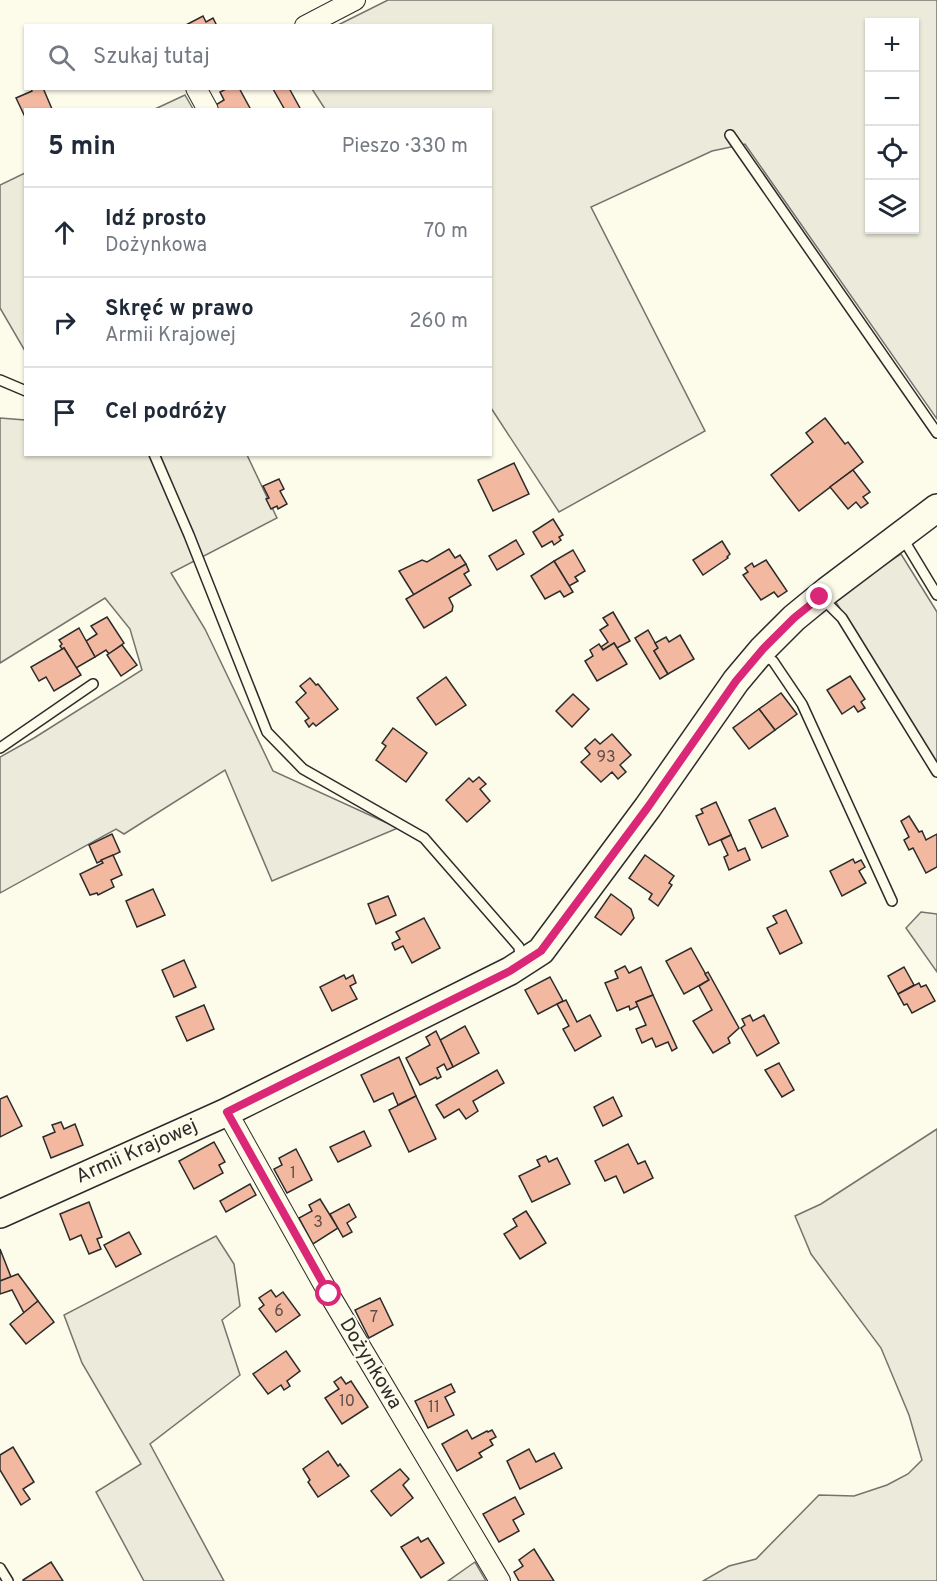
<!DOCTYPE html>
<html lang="pl">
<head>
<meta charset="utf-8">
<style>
  :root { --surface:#fff; --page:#f2f2f3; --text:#1f2937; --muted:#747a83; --line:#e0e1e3 }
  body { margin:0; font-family:Overpass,sans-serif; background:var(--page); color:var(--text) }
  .controls { position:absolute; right:18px; top:18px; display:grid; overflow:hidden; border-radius:0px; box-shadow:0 2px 4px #0004 }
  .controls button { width:54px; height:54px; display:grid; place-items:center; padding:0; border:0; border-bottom:2px solid var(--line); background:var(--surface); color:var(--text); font:30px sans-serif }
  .stop { position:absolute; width:18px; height:18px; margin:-14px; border:4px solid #db2777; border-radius:50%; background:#fff }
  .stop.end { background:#db2777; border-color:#fff; box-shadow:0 2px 6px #0008 }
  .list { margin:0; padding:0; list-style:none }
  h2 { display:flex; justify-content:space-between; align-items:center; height:78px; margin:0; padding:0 24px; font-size:26px }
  h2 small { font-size:20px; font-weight:400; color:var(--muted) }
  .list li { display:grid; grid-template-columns:39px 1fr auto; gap:18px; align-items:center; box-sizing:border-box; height:90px; padding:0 24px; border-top:2px solid var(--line) }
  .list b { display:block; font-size:22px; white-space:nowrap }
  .list p { margin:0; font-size:20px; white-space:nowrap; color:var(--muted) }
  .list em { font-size:20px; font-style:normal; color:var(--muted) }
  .icon { flex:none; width:33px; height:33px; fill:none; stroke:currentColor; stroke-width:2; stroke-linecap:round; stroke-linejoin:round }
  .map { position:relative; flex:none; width:937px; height:1581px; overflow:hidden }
  .search { position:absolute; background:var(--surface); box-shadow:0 2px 4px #0004; left:24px; top:24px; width:468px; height:66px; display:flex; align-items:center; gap:15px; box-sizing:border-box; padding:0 21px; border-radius:0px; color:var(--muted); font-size:22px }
  .panel { position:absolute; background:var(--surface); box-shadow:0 2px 4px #0004; left:24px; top:108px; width:468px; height:348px; border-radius:0px }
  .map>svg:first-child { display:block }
</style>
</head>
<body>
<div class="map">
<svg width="937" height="1581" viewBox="0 0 937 1581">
  <rect width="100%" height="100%" fill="#fdfbea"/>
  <!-- green -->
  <g fill="#ecebdb" stroke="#74746e" stroke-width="1.5" fill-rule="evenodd">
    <path d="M 388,0 L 937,0 L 937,419 L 745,144 L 712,151 L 591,207 L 705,431 L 559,512 L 491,408 L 490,110 L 325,109 L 312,89 L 490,88 L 490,26 L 338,25 ZM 870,22 L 914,22 L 914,230 L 870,230 Z"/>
    <path d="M 185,95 L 193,109 L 155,109 Z"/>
    <path d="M 25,173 L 25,351 L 0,308 L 0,185 Z"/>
    <path d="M 0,418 L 25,420 L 26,454 L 247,455 L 277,518 L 171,573 L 205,629 L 273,771 L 398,828 L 272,881 L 225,770 L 124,834 L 116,829 L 0,893 L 0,757 L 34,738 L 142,670 L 130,629 L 105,598 L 0,663 Z"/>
    <path d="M 901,554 L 937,612 L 937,764 L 834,599 Z"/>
    <path d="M 921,912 L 937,914 L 937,972 L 906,928 Z"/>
    <path d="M 937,1129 L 937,1581 L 703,1581 L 729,1566 L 756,1559 L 819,1495 L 854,1496 L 887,1485 L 908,1474 L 922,1460 L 909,1415 L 881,1348 L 811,1254 L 795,1216 L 821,1204 Z"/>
    <path d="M 216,1236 L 234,1264 L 240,1306 L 222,1320 L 240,1375 L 150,1444 L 224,1581 L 144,1581 L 96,1492 L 141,1464 L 82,1363 L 64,1315 Z"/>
    <path d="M 475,1562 L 486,1581 L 448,1581 Z"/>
  </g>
  <!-- building -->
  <g fill="#f2b8a0" stroke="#2b2b2b" stroke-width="1.5">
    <path d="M 203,16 L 206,22 L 213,18 L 217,26 L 184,26 Z"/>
    <path d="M 31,88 L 43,88 L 52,109 L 26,110 L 26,119 L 16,98 L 32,91 Z"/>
    <path d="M 228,88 L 239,88 L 251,110 L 216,110 L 214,106 L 224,100 L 220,92 Z"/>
    <path d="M 289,88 L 301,110 L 285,110 L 273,89 Z"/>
    <path d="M 825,418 L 845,444 L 848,442 L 863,462 L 799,511 L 771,475 L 813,442 L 806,433 Z"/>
    <path d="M 514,463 L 529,494 L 493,511 L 478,480 Z"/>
    <path d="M 853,470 L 870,492 L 863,497 L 868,503 L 861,508 L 856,502 L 848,509 L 830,487 Z"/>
    <path d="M 279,479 L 284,489 L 280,491 L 287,504 L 278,509 L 277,506 L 271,509 L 266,499 L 269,498 L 263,486 Z"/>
    <path d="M 553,519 L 563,535 L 559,537 L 561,540 L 554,545 L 552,541 L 542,547 L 533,532 Z"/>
    <path d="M 516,540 L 524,554 L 497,570 L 489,556 Z"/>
    <path d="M 722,541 L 730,554 L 727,557 L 728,558 L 703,575 L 693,560 Z"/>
    <path d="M 449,549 L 455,558 L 460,555 L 466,564 L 414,595 L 399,571 L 422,560 L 427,562 Z"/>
    <path d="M 573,550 L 585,571 L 575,577 L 578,581 L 569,586 L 554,561 Z"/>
    <path d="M 766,560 L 787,591 L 778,597 L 774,592 L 761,600 L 743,575 L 748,572 L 745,568 L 752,563 L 754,567 Z"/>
    <path d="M 554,561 L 573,592 L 564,597 L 560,591 L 545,599 L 531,576 Z"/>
    <path d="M 466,564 L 469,571 L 464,574 L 471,585 L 449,598 L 453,606 L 452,611 L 424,628 L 406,599 Z"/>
    <path d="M 613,612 L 630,641 L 617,648 L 614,643 L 603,650 L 601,647 L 608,642 L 600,630 L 608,625 L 603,618 Z"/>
    <path d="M 107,617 L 124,643 L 109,654 L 106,650 L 95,657 L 86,641 L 97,634 L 91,626 Z"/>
    <path d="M 79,628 L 95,657 L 76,668 L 64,648 L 62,649 L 60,646 L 62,644 L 59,640 Z"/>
    <path d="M 648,630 L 658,648 L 654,651 L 668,674 L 660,679 L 635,638 Z"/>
    <path d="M 680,635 L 694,659 L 668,674 L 654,651 L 658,648 L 655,643 L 666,637 L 669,642 Z"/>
    <path d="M 614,643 L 627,664 L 597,681 L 585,661 L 593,656 L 590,650 L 599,644 L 603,650 Z"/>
    <path d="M 122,645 L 137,665 L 121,676 L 107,655 Z"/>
    <path d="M 64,648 L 81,675 L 54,691 L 46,677 L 39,681 L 31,667 Z"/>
    <path d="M 850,676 L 865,699 L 861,702 L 865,708 L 858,712 L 854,706 L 842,714 L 827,690 Z"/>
    <path d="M 446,677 L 466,705 L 436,725 L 417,698 Z"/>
    <path d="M 310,678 L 316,685 L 318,684 L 338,709 L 316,726 L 313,723 L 309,727 L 305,721 L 309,718 L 296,702 L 306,693 L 300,686 Z"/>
    <path d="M 781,693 L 797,714 L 775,730 L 759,709 Z"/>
    <path d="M 573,694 L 589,709 L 572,727 L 556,711 Z"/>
    <path d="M 759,709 L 775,730 L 749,749 L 733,728 Z"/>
    <path d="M 393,728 L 427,753 L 406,782 L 376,760 L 386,746 L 382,743 Z"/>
    <path d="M 612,734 L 631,755 L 620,765 L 626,772 L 618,779 L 612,772 L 601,782 L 581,762 L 590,754 L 585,748 L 595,739 L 600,744 Z"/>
    <path d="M 479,777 L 486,784 L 480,789 L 490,801 L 467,822 L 446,800 L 469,778 L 473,782 Z"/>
    <path d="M 716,802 L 731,835 L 709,845 L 696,816 L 703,813 L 701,809 Z"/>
    <path d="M 775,808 L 788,836 L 762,848 L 749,820 Z"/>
    <path d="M 909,816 L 919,832 L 922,831 L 926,840 L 937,834 L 937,867 L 926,873 L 913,848 L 909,850 L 904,840 L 909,837 L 901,821 Z"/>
    <path d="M 112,834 L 120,852 L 97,863 L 89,845 Z"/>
    <path d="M 731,835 L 738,851 L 745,848 L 750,860 L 729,870 L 724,857 L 728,855 L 721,840 Z"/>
    <path d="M 113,855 L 122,875 L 111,880 L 114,887 L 98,895 L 97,893 L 90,895 L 80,874 L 103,863 L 101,860 Z"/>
    <path d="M 645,855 L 674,876 L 669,883 L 672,885 L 658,906 L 649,899 L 652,894 L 629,878 Z"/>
    <path d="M 853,859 L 855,863 L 861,860 L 865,867 L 859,871 L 866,883 L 842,896 L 830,871 Z"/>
    <path d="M 153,889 L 165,915 L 137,927 L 126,901 Z"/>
    <path d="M 611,894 L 631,909 L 634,918 L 621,935 L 595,917 Z"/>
    <path d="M 388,896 L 396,915 L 376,924 L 368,904 Z"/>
    <path d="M 786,910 L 802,943 L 780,954 L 767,928 L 777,923 L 773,916 Z"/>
    <path d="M 424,918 L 440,948 L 412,963 L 403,946 L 395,950 L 392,943 L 400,939 L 396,932 Z"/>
    <path d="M 691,948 L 709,980 L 684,994 L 666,961 Z"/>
    <path d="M 184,960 L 196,987 L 174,997 L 162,970 Z"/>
    <path d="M 625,966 L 629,973 L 641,967 L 653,995 L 636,1002 L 638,1006 L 630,1010 L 629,1006 L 617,1011 L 605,983 L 618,978 L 615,971 Z"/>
    <path d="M 904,967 L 914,985 L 898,994 L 888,976 Z"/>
    <path d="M 708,972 L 739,1028 L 728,1038 L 730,1043 L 713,1053 L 693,1021 L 712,1010 L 699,986 L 709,980 L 705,974 Z"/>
    <path d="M 344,975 L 346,979 L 353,975 L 356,983 L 350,986 L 357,999 L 332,1011 L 320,987 Z"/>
    <path d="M 550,977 L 563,1001 L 538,1014 L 525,990 Z"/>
    <path d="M 919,983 L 921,987 L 926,985 L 935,1001 L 912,1013 L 907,1004 L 904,1005 L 898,994 Z"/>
    <path d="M 653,995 L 677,1048 L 672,1051 L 668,1042 L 656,1047 L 652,1038 L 642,1043 L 636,1029 L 646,1025 L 636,1002 Z"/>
    <path d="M 566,1000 L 577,1022 L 590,1015 L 601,1036 L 575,1051 L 563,1029 L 569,1026 L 557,1004 Z"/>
    <path d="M 204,1005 L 214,1029 L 187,1041 L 176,1017 Z"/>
    <path d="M 750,1015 L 753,1021 L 764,1015 L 779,1043 L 757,1056 L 741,1028 L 745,1025 L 742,1019 Z"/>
    <path d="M 465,1026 L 479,1053 L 453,1067 L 440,1040 Z"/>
    <path d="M 436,1031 L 453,1067 L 447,1070 L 444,1064 L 437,1068 L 441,1077 L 437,1079 L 436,1077 L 420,1085 L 406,1058 L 430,1045 L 426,1037 Z"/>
    <path d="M 399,1057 L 416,1096 L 398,1105 L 393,1093 L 374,1102 L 361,1075 Z"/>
    <path d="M 779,1063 L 794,1090 L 782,1097 L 765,1070 Z"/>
    <path d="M 497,1070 L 504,1083 L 473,1101 L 478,1111 L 466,1119 L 459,1109 L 444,1118 L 436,1105 Z"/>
    <path d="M 7,1096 L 22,1126 L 0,1137 L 0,1099 Z"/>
    <path d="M 416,1096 L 436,1139 L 409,1152 L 389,1110 Z"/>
    <path d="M 613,1097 L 622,1116 L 603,1126 L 594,1107 Z"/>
    <path d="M 61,1122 L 64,1129 L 75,1124 L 83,1145 L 51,1158 L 43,1137 L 55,1132 L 52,1125 Z"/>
    <path d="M 364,1131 L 371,1146 L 338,1162 L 330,1147 Z"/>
    <path d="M 214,1142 L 225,1162 L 219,1165 L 223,1173 L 194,1189 L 179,1161 Z"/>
    <path d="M 628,1144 L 638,1164 L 645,1161 L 653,1178 L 624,1193 L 616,1176 L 605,1181 L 595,1161 Z"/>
    <path d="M 296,1149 L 312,1180 L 287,1193 L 274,1169 L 282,1165 L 279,1158 Z"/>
    <path d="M 546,1156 L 549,1162 L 557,1158 L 570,1184 L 532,1202 L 519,1176 L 540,1166 L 537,1160 Z"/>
    <path d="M 250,1184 L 256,1195 L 226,1212 L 220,1201 Z"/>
    <path d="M 320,1199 L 338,1228 L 313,1244 L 299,1218 L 312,1211 L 309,1205 Z"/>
    <path d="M 89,1202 L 102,1237 L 97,1239 L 101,1249 L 89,1254 L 81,1235 L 70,1240 L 60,1214 Z"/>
    <path d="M 349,1204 L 356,1217 L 347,1223 L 352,1232 L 343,1237 L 330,1214 Z"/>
    <path d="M 526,1211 L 546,1243 L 520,1259 L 504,1234 L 517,1226 L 513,1219 Z"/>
    <path d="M 129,1232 L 141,1254 L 116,1267 L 104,1245 Z"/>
    <path d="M 0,1249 L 11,1277 L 0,1281 Z"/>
    <path d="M 18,1274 L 38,1301 L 24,1313 L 12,1290 L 0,1294 L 0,1281 Z"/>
    <path d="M 271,1290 L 276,1297 L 283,1292 L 300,1315 L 276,1332 L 259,1309 L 264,1305 L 259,1298 Z"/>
    <path d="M 380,1298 L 393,1325 L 369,1338 L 355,1310 Z"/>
    <path d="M 38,1301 L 54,1322 L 26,1344 L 10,1324 Z"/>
    <path d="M 286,1351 L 300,1371 L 287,1381 L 290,1386 L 284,1390 L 281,1385 L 268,1394 L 253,1374 Z"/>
    <path d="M 341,1377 L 346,1384 L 351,1381 L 368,1407 L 342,1424 L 325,1398 L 339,1389 L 334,1382 Z"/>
    <path d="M 451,1384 L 455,1392 L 445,1397 L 454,1415 L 428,1428 L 415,1401 Z"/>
    <path d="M 467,1430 L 472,1439 L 487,1431 L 488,1432 L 492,1430 L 496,1437 L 490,1440 L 493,1445 L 479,1453 L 482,1457 L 457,1471 L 442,1444 Z"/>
    <path d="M 13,1447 L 34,1482 L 23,1489 L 30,1499 L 21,1505 L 0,1470 L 0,1455 Z"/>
    <path d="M 529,1449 L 536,1462 L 554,1453 L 562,1468 L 520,1489 L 507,1461 Z"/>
    <path d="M 328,1451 L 338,1466 L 340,1464 L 349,1476 L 318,1497 L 308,1482 L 310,1480 L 303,1469 Z"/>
    <path d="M 400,1469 L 409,1479 L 403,1485 L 413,1498 L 391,1516 L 371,1491 Z"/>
    <path d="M 515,1497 L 524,1514 L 513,1520 L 519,1531 L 499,1542 L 483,1514 Z"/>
    <path d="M 418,1537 L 421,1542 L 428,1538 L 444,1563 L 421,1578 L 401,1547 Z"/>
    <path d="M 534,1549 L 554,1581 L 519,1581 L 514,1572 L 523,1566 L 519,1560 Z"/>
    <path d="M 51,1562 L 63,1581 L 23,1581 L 23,1580 Z"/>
  </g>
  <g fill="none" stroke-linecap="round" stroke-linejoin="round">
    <defs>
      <g id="lane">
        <path d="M 730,135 L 937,433"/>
        <path d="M 0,380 L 26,391"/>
        <path d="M 154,454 L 189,535 L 267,732 L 303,769 L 424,838 L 519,947 L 520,959"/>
        <path d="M 902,537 L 937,595"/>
        <path d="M 822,598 L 842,618 L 937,772"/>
        <path d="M 761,655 L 773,661 L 802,704 L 892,901"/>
        <path d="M 0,748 L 93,684"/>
        <path d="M 0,1568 L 8,1581"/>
      </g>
      <g id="street">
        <path d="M 305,26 L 355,0"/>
        <path d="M 196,88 L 208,110"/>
        <path d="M 227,1112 L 329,1294 L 500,1581"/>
      </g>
      <path id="secondary" d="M 0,1214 L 227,1112 L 510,971 L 541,951 L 648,807 L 736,681 L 763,649 L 794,618 L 827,591 L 937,508"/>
    </defs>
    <!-- lane casing -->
    <use href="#lane" stroke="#2b2b2b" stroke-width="12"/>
    <!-- street casing -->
    <use href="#street" stroke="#2b2b2b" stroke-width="22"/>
    <!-- secondary casing -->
    <use href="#secondary" stroke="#2b2b2b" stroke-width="30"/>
    <!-- lane -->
    <use href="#lane" stroke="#fdfbea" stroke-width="9"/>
    <!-- street -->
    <use href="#street" stroke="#fdfbea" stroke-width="20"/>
    <!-- secondary -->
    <use href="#secondary" stroke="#fdfbea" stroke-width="27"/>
  </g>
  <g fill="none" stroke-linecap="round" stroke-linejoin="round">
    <!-- route -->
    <path stroke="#db2777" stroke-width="8" d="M 329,1294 L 227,1112 L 510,971 L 541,951 L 648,807 L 736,681 L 763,649 L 794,618 L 820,597"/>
  </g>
  <g text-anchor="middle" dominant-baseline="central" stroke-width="4.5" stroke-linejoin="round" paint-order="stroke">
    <!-- number labels -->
    <g font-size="16" fill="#5d4e48">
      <text x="606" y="758">93</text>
      <text x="293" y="1174">1</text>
      <text x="318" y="1223">3</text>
      <text x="279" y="1312">6</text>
      <text x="374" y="1318">7</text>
      <text x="347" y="1402">10</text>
      <text x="434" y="1408">11</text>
    </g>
    <!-- street labels -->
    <g font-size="20" fill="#2b2b2b" stroke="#fdfbea">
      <text transform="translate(137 1152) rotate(-24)">Armii Krajowej</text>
      <text transform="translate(370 1364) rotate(59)">Dożynkowa</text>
    </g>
  </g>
</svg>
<div class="controls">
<button>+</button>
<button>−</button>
<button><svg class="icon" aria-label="locate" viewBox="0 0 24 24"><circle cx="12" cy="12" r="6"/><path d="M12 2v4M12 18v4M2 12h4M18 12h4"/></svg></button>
<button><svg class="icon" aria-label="layers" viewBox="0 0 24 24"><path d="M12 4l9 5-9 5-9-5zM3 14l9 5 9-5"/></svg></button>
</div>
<div class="stop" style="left:329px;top:1294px"></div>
<div class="stop end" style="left:820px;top:597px"></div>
<div class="search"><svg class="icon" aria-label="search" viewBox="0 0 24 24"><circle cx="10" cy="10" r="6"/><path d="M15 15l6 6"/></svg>Szukaj tutaj</div>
<section class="panel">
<h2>5 min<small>Pieszo · 330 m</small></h2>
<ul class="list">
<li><svg class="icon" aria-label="ahead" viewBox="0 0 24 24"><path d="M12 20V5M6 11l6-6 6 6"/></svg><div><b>Idź prosto</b><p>Dożynkowa</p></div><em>70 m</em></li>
<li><svg class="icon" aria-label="right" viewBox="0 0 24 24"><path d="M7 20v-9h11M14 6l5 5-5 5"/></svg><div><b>Skręć w prawo</b><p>Armii Krajowej</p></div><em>260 m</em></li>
<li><svg class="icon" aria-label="arrive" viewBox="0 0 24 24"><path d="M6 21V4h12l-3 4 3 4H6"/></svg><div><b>Cel podróży</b></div></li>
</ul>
</section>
</div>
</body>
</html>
